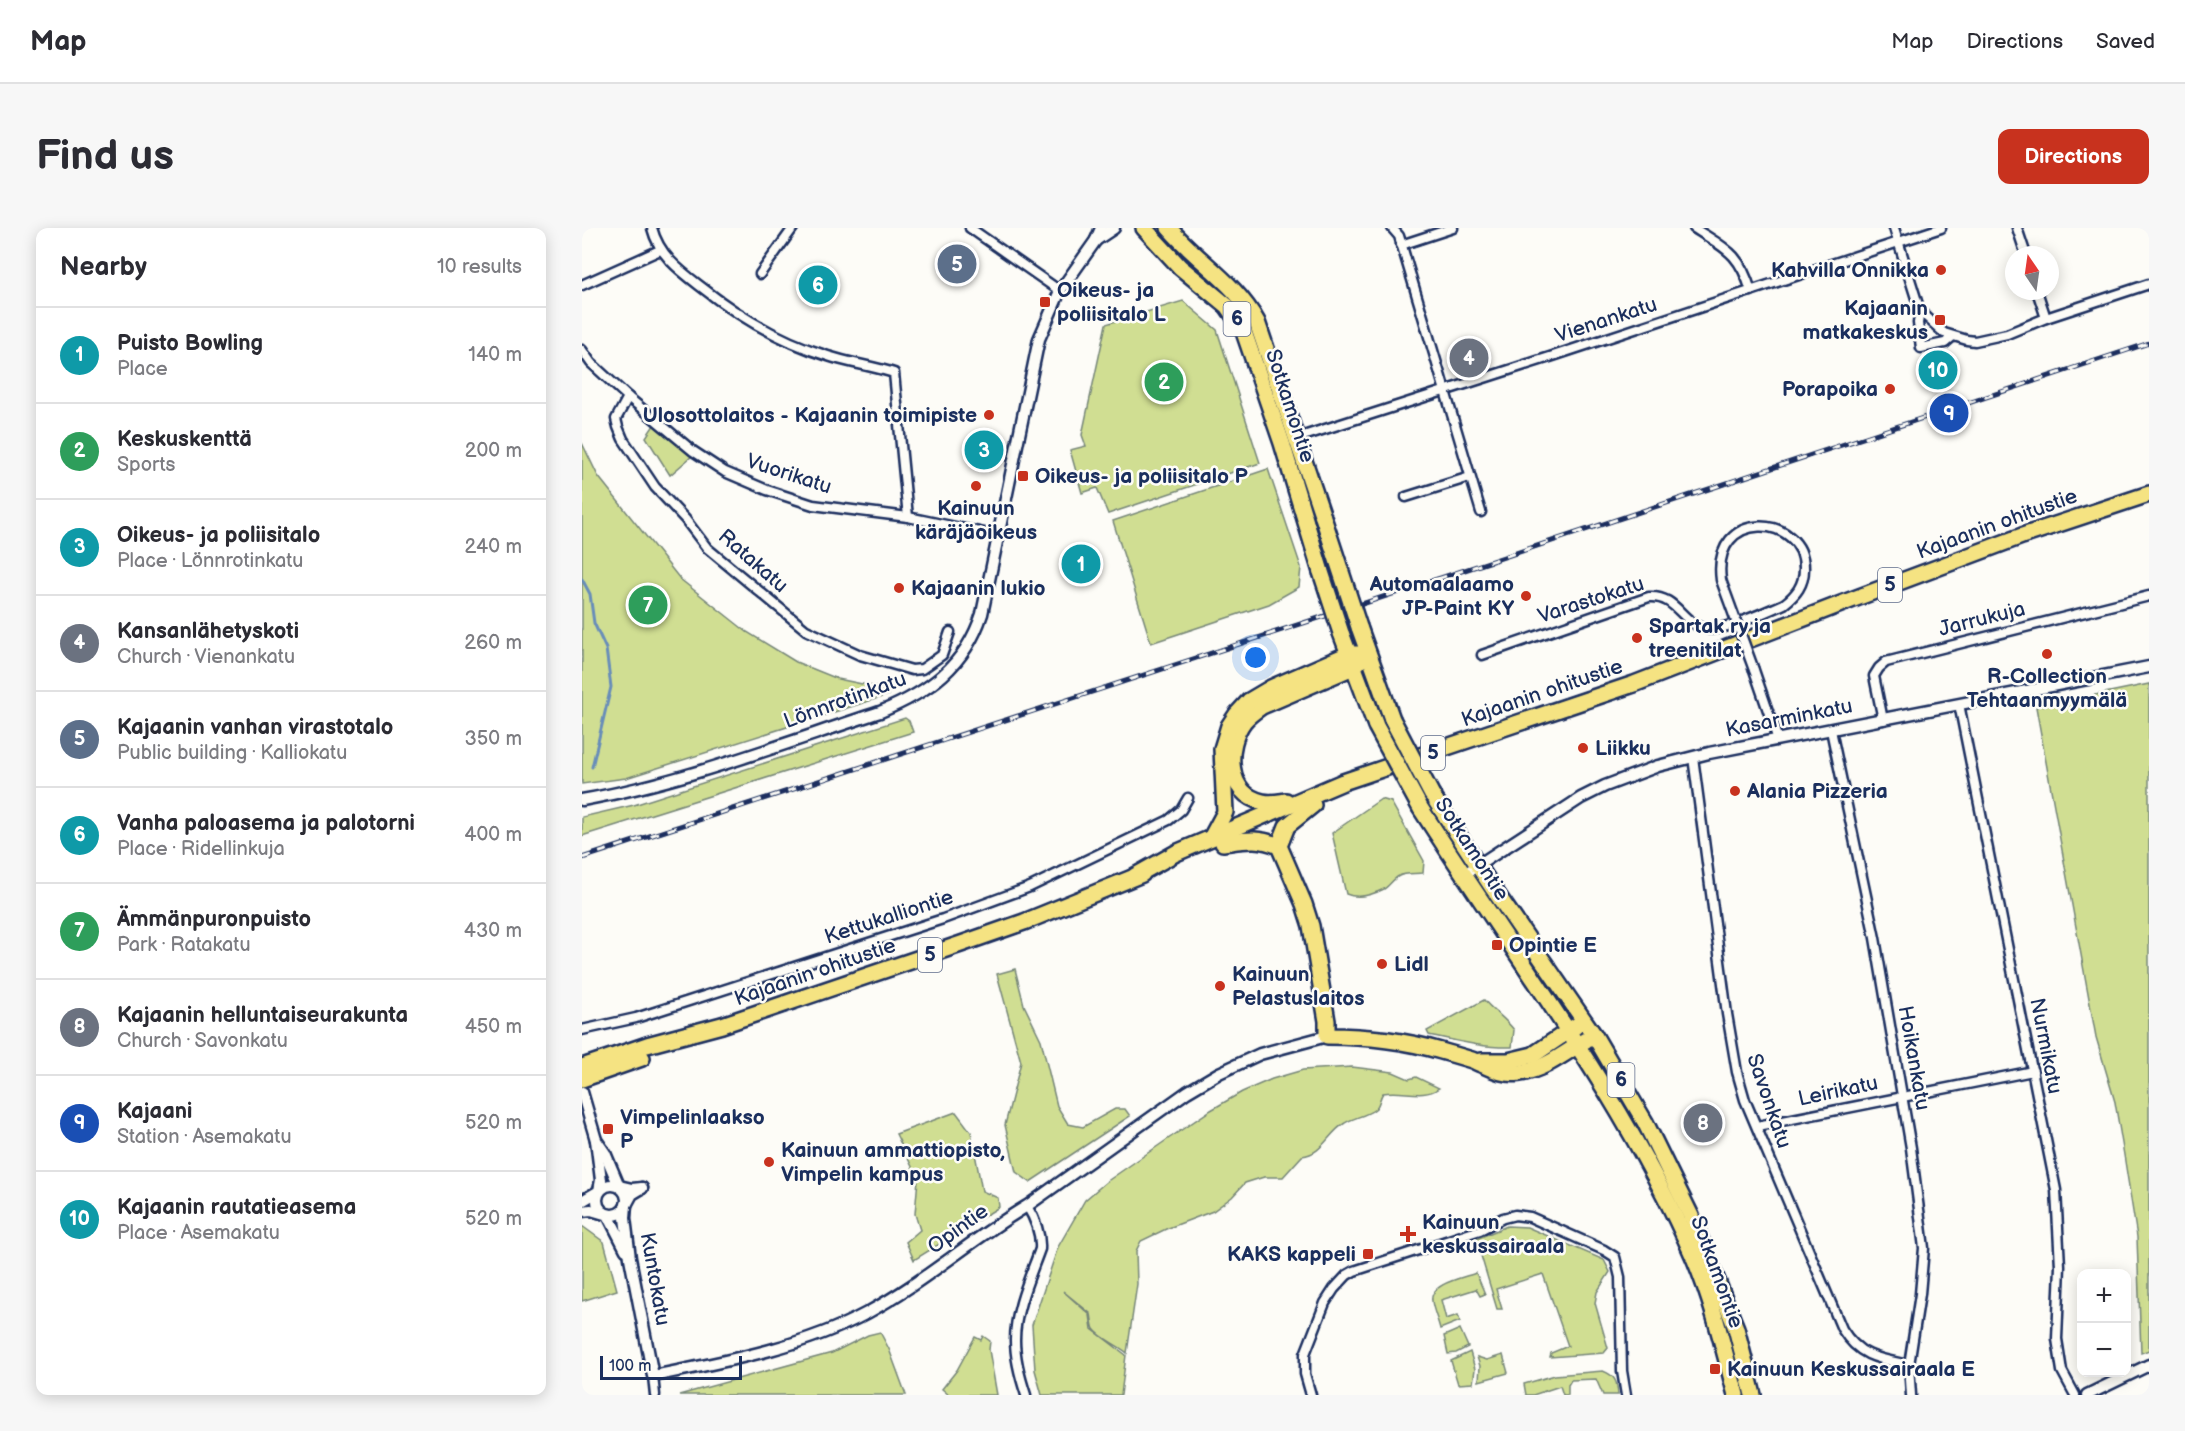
<!DOCTYPE html>
<html lang="en">
<head>
<meta charset="utf-8">
<style>
  :root { --surface:#fff; --page:#f7f7f7; --text:#2b2b33; --muted:#7c7c81; --line:#e1e1e2; --accent:#c8321e }
  body { margin:0; font-family:"Balsamiq Sans",sans-serif; background:var(--page); color:var(--text) }
  .controls { position:absolute; right:18px; bottom:18px; display:grid; overflow:hidden; border-radius:12px; box-shadow:0 3px 15px #0003 }
  .controls button { width:54px; height:54px; display:grid; place-items:center; padding:0; border:0; border-bottom:2px solid var(--line); background:var(--surface); color:var(--text); font:30px sans-serif }
  .compass { position:absolute; left:1423px; top:18px; width:54px; height:54px; border-radius:50%; background:var(--surface); box-shadow:0 3px 15px #0003; rotate:347deg }
  .scale { position:absolute; left:18px; bottom:15px; width:142px; box-sizing:border-box; padding-left:6px; border:3px solid #1b2f5e; border-top:0; font-size:16px; line-height:21px; white-space:nowrap; color:#1b2f5e; -webkit-text-stroke:4px #fdfcf7; paint-order:stroke }
  .you { position:absolute; left:674px; top:430px; width:21px; height:21px; margin:-15px; border:4px solid #fff; border-radius:50%; background:#1a73e8; box-shadow:0 0 0 9px #1a73e833 }
  .badge { display:grid; place-items:center; width:39px; height:39px; border-radius:50%; background:var(--accent); color:#fff; font-size:20px; font-weight:700 }
  .pin { position:absolute; translate:-50% -50%; border:3px solid #fff; box-shadow:0 2px 6px #0006 }
  .list { margin:0; padding:0; list-style:none }
  h2 { display:flex; justify-content:space-between; align-items:center; height:78px; margin:0; padding:0 24px; font-size:26px }
  h2 small { font-size:20px; font-weight:400; color:var(--muted) }
  .list li { display:grid; grid-template-columns:39px 1fr auto; gap:18px; align-items:center; box-sizing:border-box; height:96px; padding:0 24px; border-top:2px solid var(--line) }
  .list b { display:block; font-size:22px; white-space:nowrap }
  .list p { margin:0; font-size:20px; white-space:nowrap; color:var(--muted) }
  .list em { font-size:20px; font-style:normal; color:var(--muted) }
  .map { position:relative; flex:none; width:1567px; height:1167px; overflow:hidden; border-radius:12px }
  header { display:flex; align-items:center; gap:36px; box-sizing:border-box; height:84px; padding:0 30px; background:var(--surface); border-bottom:2px solid var(--line) }
  header strong { font-size:28px }
  nav { display:flex; gap:33px; margin-inline-start:auto; font-size:21px }
  .intro { display:flex; align-items:center; justify-content:space-between; box-sizing:border-box; height:144px; padding:0 36px }
  h1 { margin:0; font-size:42px }
  .button { padding:15px 27px; border-radius:12px; background:var(--accent); color:#fff; font-size:21px; font-weight:700 }
  main { display:flex; gap:36px; padding:0 36px }
  aside { flex:1; background:var(--surface); border-radius:12px; box-shadow:0 3px 15px #0003 }
  .map>svg:first-child { display:block }
</style>
</head>
<body>
<header>
<strong>Map</strong>
<nav><a>Map</a><a>Directions</a><a>Saved</a></nav>
</header>
<div class="intro"><h1>Find us</h1><a class="button">Directions</a></div>
<main>
<aside>
<h2>Nearby<small>10 results</small></h2>
<ul class="list">
<li><span class="badge" style="background:#0f9aa8">1</span><div><b>Puisto Bowling</b><p>Place</p></div><em>140 m</em></li>
<li><span class="badge" style="background:#2e9e5b">2</span><div><b>Keskuskenttä</b><p>Sports</p></div><em>200 m</em></li>
<li><span class="badge" style="background:#0f9aa8">3</span><div><b>Oikeus- ja poliisitalo</b><p>Place · Lönnrotinkatu</p></div><em>240 m</em></li>
<li><span class="badge" style="background:#6b7280">4</span><div><b>Kansanlähetyskoti</b><p>Church · Vienankatu</p></div><em>260 m</em></li>
<li><span class="badge" style="background:#5c6f8a">5</span><div><b>Kajaanin vanhan virastotalo</b><p>Public building · Kalliokatu</p></div><em>350 m</em></li>
<li><span class="badge" style="background:#0f9aa8">6</span><div><b>Vanha paloasema ja palotorni</b><p>Place · Ridellinkuja</p></div><em>400 m</em></li>
<li><span class="badge" style="background:#2e9e5b">7</span><div><b>Ämmänpuronpuisto</b><p>Park · Ratakatu</p></div><em>430 m</em></li>
<li><span class="badge" style="background:#6b7280">8</span><div><b>Kajaanin helluntaiseurakunta</b><p>Church · Savonkatu</p></div><em>450 m</em></li>
<li><span class="badge" style="background:#1a4fb4">9</span><div><b>Kajaani</b><p>Station · Asemakatu</p></div><em>520 m</em></li>
<li><span class="badge" style="background:#0f9aa8">10</span><div><b>Kajaanin rautatieasema</b><p>Place · Asemakatu</p></div><em>520 m</em></li>
</ul>
</aside>
<div class="map">
<svg width="1567" height="1167" viewBox="0 0 1567 1167">
  <rect width="100%" height="100%" fill="#fdfcf7"/>
  <filter id="ink" filterUnits="userSpaceOnUse"><feTurbulence type="fractalNoise" baseFrequency=".0167" numOctaves="2"/><feDisplacementMap in="SourceGraphic" scale="12" xChannelSelector="R" yChannelSelector="G"/><feConvolveMatrix kernelMatrix="1 2 1 2 8 2 1 2 1" color-interpolation-filters="sRGB"/></filter>
  <g filter="url(#ink)">
    <!-- green -->
    <g fill="#d0de92" stroke="#768678" stroke-width="1.5">
      <path d="M 601,73 L 635,102 L 678,235 L 526,286 L 515,260 L 500,265 L 488,222 L 504,218 L 500,207 L 524,96 Z"/>
      <path d="M 72,197 L 110,228 L 88,247 L 64,209 Z"/>
      <path d="M 0,215 L 16,248 L 98,351 L 165,404 L 214,434 L 256,451 L 304,461 L 306,467 L 44,550 L 0,556 Z"/>
      <path d="M 686,241 L 719,339 L 717,359 L 687,376 L 569,415 L 531,293 Z"/>
      <path d="M 1567,456 L 1567,1122 L 1559,1125 L 1555,1009 L 1542,927 L 1533,874 L 1514,809 L 1454,479 Z"/>
      <path d="M 323,490 L 327,493 L 331,504 L 0,608 L 0,589 L 52,577 Z"/>
      <path d="M 799,571 L 809,574 L 842,633 L 841,645 C 834,646 823,645 817,648 C 811,651 807,658 802,661 C 790,667 776,671 764,666 L 750,605 Z"/>
      <path d="M 433,741 L 442,777 L 459,812 L 475,878 L 486,896 L 501,899 L 533,881 L 543,881 L 548,888 L 448,954 L 434,944 L 423,897 L 439,834 L 415,746 Z"/>
      <path d="M 902,772 C 911,783 923,790 932,802 L 930,819 C 902,820 875,813 847,807 L 845,803 Z"/>
      <path d="M 770,839 L 811,844 L 827,851 L 834,849 L 857,860 C 840,872 821,861 801,865 C 797,870 798,877 793,881 C 785,888 772,889 763,895 C 746,905 741,926 720,928 L 701,949 L 682,949 L 663,955 L 650,969 L 631,983 L 584,1001 L 559,1013 L 554,1023 L 555,1056 L 545,1125 C 536,1117 518,1110 512,1101 C 510,1097 510,1090 509,1086 L 481,1063 L 508,1087 L 510,1101 L 544,1127 L 539,1167 L 460,1167 L 453,1142 L 450,1097 L 476,1019 L 503,972 L 524,954 L 586,911 L 629,882 L 660,864 L 690,851 L 721,842 Z"/>
      <path d="M 374,884 L 389,904 L 400,963 L 416,970 L 417,979 L 332,1032 L 324,1014 L 338,1002 L 333,986 L 336,951 L 314,906 Z"/>
      <path d="M 0,998 L 22,1014 L 35,1062 L 0,1073 Z"/>
      <path d="M 925,998 L 945,999 L 1022,1032 L 1028,1044 L 1015,1064 L 1013,1075 L 1026,1120 L 1022,1125 L 968,1129 L 969,1125 L 986,1118 L 961,1046 L 914,1061 L 920,1081 L 915,1081 L 894,1011 Z"/>
      <path d="M 894,1045 L 903,1066 L 898,1068 L 894,1061 L 859,1072 L 864,1091 L 876,1087 L 878,1093 L 858,1101 C 856,1092 851,1082 850,1073 C 847,1056 880,1050 894,1045 Z"/>
      <path d="M 878,1101 L 886,1119 L 874,1125 L 866,1126 L 862,1108 Z"/>
      <path d="M 298,1104 L 307,1121 L 324,1167 L 97,1167 L 250,1125 L 286,1107 Z"/>
      <path d="M 401,1108 L 408,1113 L 407,1122 L 415,1167 L 367,1167 L 360,1161 L 375,1142 L 393,1109 L 399,1112 Z"/>
      <path d="M 888,1124 L 893,1141 L 891,1155 L 876,1156 L 869,1133 Z"/>
      <path d="M 921,1127 L 926,1145 L 897,1153 L 898,1138 L 895,1129 L 905,1132 Z"/>
      <path d="M 1021,1143 C 1034,1148 1035,1154 1036,1167 L 1021,1167 L 1014,1151 L 989,1152 L 986,1157 L 986,1167 L 981,1167 L 978,1158 L 951,1167 L 944,1167 L 942,1156 L 973,1147 Z"/>
    </g>
    <g fill="none" stroke-linecap="round" stroke-linejoin="round">
      <!-- stream -->
      <path stroke="#678db9" stroke-width="3" d="M 0,351 L 8,366 L 12,395 L 24,421 L 29,459 L 10,539"/>
      <defs>
        <g id="minor">
          <path d="M 70,0 C 77,27 97,42 118,58 C 157,89 198,113 246,128 C 267,135 290,138 312,145 L 326,289"/>
          <path d="M 388,0 L 478,63"/>
          <path d="M 810,0 L 817,8 L 899,284"/>
          <path d="M 1112,0 C 1144,21 1157,24 1169,63"/>
          <path d="M 1312,0 L 1338,83 L 1362,105 L 1385,112 L 1393,113 L 1425,106 L 1464,90 L 1567,56"/>
          <path d="M 1435,0 L 1444,27"/>
          <path d="M 819,17 L 871,0"/>
          <path d="M 178,46 L 211,0"/>
          <path d="M 0,57 L 78,22"/>
          <path d="M 1455,63 L 1464,90"/>
          <path d="M 1338,83 L 1336,95 L 1339,120 L 1363,115 L 1370,109"/>
          <path d="M 0,122 L 9,135 L 46,169 L 34,191 L 36,199 L 41,211 L 73,259 L 103,291 L 125,320 L 224,402 L 278,427 L 330,442 L 340,441 L 360,427 L 368,404"/>
          <path d="M 46,169 L 111,223 L 143,244 L 185,262 L 231,277 L 326,289 L 417,308"/>
          <path d="M 712,211 L 971,128 L 1359,0"/>
          <path d="M 824,269 L 888,249"/>
          <path d="M 900,427 L 1067,369 C 1096,367 1099,397 1126,401 C 1143,403 1185,383 1202,376 C 1214,367 1222,357 1222,341 C 1223,285 1129,280 1139,352"/>
          <path d="M 1172,442 L 1196,512"/>
          <path d="M 1377,476 L 1474,962 L 1478,1038 L 1475,1111 L 1480,1143 L 1493,1167"/>
          <path d="M 1301,492 L 1292,448 L 1297,440 L 1304,434 L 1567,368"/>
          <path d="M 1249,502 L 1293,710 L 1329,920 L 1342,1020 L 1338,1066 L 1327,1137 L 1329,1167"/>
          <path d="M 1111,529 L 1145,786 L 1155,844 L 1163,872 L 1260,1101 C 1277,1129 1297,1131 1327,1137"/>
          <path d="M 0,802 L 54,790 L 361,691 L 448,659 L 587,592 L 599,582 L 606,570"/>
          <path d="M 1175,898 L 1451,843"/>
          <path d="M 71,1148 L 73,1167"/>
          <path d="M 444,1167 C 438,1149 433,1131 433,1112 C 433,1081 448,1049 458,1021 C 459,1005 453,991 445,978"/>
          <path d="M 729,1167 L 723,1146 L 723,1126 L 743,1075 L 752,1061 L 765,1047 L 772,1043 L 898,1002 L 921,990 L 933,987 L 948,989 L 1022,1022 L 1033,1029 L 1038,1049 L 1040,1143 L 1044,1167"/>
        </g>
        <g id="tertiary">
          <path d="M 514,12 L 532,0"/>
          <path d="M 0,572 C 102,554 200,516 298,484 C 347,464 383,438 400,386 L 457,111 L 478,63 L 514,12 L 519,0"/>
          <path d="M 881,647 L 999,570 L 1023,558 L 1076,538 L 1127,525 L 1567,439"/>
          <path d="M 0,864 L 14,912 L 23,925 L 37,958 L 50,961 L 60,960"/>
          <circle cx="30" cy="972" r="15"/>
          <path d="M 60,960 L 50,966 L 44,977 L 43,990 L 48,1030 L 71,1148 C 141,1134 222,1119 285,1085 C 342,1054 390,1011 445,978 L 605,864 L 637,845 L 678,826 L 745,808"/>
          <path d="M 0,973 L 17,963 L 19,952 L 14,912"/>
          <path d="M 0,983 L 9,982 L 26,987 L 44,1022"/>
          <path d="M 1505,1167 L 1567,1137"/>
        </g>
        <g id="trunk">
          <path d="M 562,0 L 598,39 L 645,78 L 661,101 L 700,215 L 739,344"/>
          <path d="M 587,0 C 615,33 654,55 675,94 L 741,289"/>
          <path d="M 777,399 L 810,491"/>
          <path d="M 759,405 L 794,498"/>
          <path d="M 850,567 L 910,659 L 1012,807 L 1063,894 L 1109,988 L 1154,1100 L 1171,1167"/>
          <path d="M 704,573 C 697,574 689,576 681,574 C 644,567 643,518 662,493 C 667,487 673,483 680,478 L 771,439 L 785,426"/>
          <path d="M 731,577 L 705,598 L 697,618 L 722,676 L 729,698 L 745,793 L 745,808 C 785,808 821,812 859,823 C 870,826 880,829 890,832 C 907,839 919,848 938,845 C 962,842 984,824 1004,812"/>
          <path d="M 839,581 C 933,729 1043,870 1113,1032 C 1131,1075 1142,1122 1154,1167"/>
          <path d="M 629,610 L 643,584 L 640,521 L 647,498 L 655,486 L 667,473 L 689,460 L 767,426 L 785,426"/>
          <path d="M 641,615 C 664,612 675,609 697,618"/>
          <path d="M 553,648 L 594,625 L 761,554 L 1052,456 L 1277,369 L 1440,308 L 1567,266"/>
          <path d="M 899,833 L 926,833 L 951,827 L 994,798"/>
          <path d="M 0,839 L 65,817 L 140,797 L 379,716 L 442,694 L 560,646"/>
          <path d="M 0,851 L 60,830"/>
        </g>
      </defs>
      <!-- minor casing -->
      <use href="#minor" stroke="#1b2f5e" stroke-width="13"/>
      <!-- tertiary casing -->
      <use href="#tertiary" stroke="#1b2f5e" stroke-width="15"/>
      <!-- trunk casing -->
      <use href="#trunk" stroke="#1b2f5e" stroke-width="20"/>
      <!-- minor -->
      <use href="#minor" stroke="#fdfcf7" stroke-width="8"/>
      <!-- tertiary -->
      <use href="#tertiary" stroke="#fdfcf7" stroke-width="10"/>
      <!-- trunk -->
      <use href="#trunk" stroke="#f5e382" stroke-width="15"/>
      <defs>
        <path id="rail" d="M 0,630 L 780,376 L 1567,115"/>
      </defs>
      <!-- rail casing -->
      <use href="#rail" stroke="#1b2f5e" stroke-width="5"/>
      <!-- rail -->
      <use href="#rail" stroke="#fdfcf7" stroke-width="3" stroke-dasharray="9" stroke-linecap="butt"/>
      <defs>
        <path id="minor-bridge" d="M 1139,352 L 1172,442"/>
        <g id="trunk-bridge">
          <path d="M 741,289 L 777,399"/>
          <path d="M 739,344 L 759,405"/>
          <path d="M 810,491 L 850,567"/>
          <path d="M 794,498 L 839,581"/>
        </g>
      </defs>
      <!-- minor-bridge casing -->
      <use href="#minor-bridge" stroke="#1b2f5e" stroke-width="13" stroke-linecap="butt"/>
      <!-- trunk-bridge casing -->
      <use href="#trunk-bridge" stroke="#1b2f5e" stroke-width="20" stroke-linecap="butt"/>
      <!-- minor-bridge -->
      <use href="#minor-bridge" stroke="#fdfcf7" stroke-width="8"/>
      <!-- trunk-bridge -->
      <use href="#trunk-bridge" stroke="#f5e382" stroke-width="15"/>
    </g>
  </g>
  <!-- markers -->
  <g fill="#c8321e" stroke="#fdfcf7" stroke-width="2">
    <circle cx="1359" cy="42" r="6"/>
    <rect x="457" y="68" width="12" height="12" rx="3"/>
    <rect x="1352" y="86" width="12" height="12" rx="3"/>
    <circle cx="1308" cy="161" r="6"/>
    <circle cx="407" cy="187" r="6"/>
    <rect x="435" y="242" width="12" height="12" rx="3"/>
    <circle cx="394" cy="258" r="6"/>
    <circle cx="317" cy="360" r="6"/>
    <circle cx="944" cy="368" r="6"/>
    <circle cx="1055" cy="410" r="6"/>
    <circle cx="1465" cy="426" r="6"/>
    <circle cx="1001" cy="520" r="6"/>
    <circle cx="1153" cy="563" r="6"/>
    <rect x="909" y="711" width="12" height="12" rx="3"/>
    <circle cx="800" cy="736" r="6"/>
    <circle cx="638" cy="758" r="6"/>
    <rect x="20" y="895" width="12" height="12" rx="3"/>
    <circle cx="187" cy="934" r="6"/>
    <path d="M823 997h6v6h6v6h-6v6h-6v-6h-6v-6h6z"/>
    <rect x="780" y="1020" width="12" height="12" rx="3"/>
    <rect x="1127" y="1135" width="12" height="12" rx="3"/>
  </g>
  <g text-anchor="middle" dominant-baseline="central" stroke-width="5" stroke-linejoin="round" paint-order="stroke">
    <!-- shield labels -->
    <g fill="#fdfcf7" stroke="#5f6c8c" stroke-width="1.5">
      <rect x="641.5" y="74" width="27" height="34" rx="4.5"/>
      <rect x="1296" y="340" width="24" height="34" rx="4.5"/>
      <rect x="839" y="508" width="24" height="34" rx="4.5"/>
      <rect x="336" y="710" width="24" height="34" rx="4.5"/>
      <rect x="1025.5" y="835" width="27" height="34" rx="4.5"/>
    </g>
    <g font-size="20" font-weight="bold" fill="#1b2f5e">
      <text x="655" y="91">6</text>
      <text x="1308" y="357">5</text>
      <text x="851" y="525">5</text>
      <text x="348" y="727">5</text>
      <text x="1039" y="852">6</text>
    </g>
    <!-- poi labels -->
    <g font-size="21" font-weight="bold" fill="#1b2f5e" stroke="#fdfcf7" text-anchor="start">
      <text x="1347" y="42" text-anchor="end">Kahvilla Onnikka</text>
      <text x="475" y="62">Oikeus- ja<tspan x="475" dy="24">poliisitalo L</tspan></text>
      <text x="1346" y="80" text-anchor="end">Kajaanin<tspan x="1346" dy="24">matkakeskus</tspan></text>
      <text x="1296" y="161" text-anchor="end">Porapoika</text>
      <text x="395" y="187" text-anchor="end">Ulosottolaitos - Kajaanin toimipiste</text>
      <text x="453" y="248">Oikeus- ja poliisitalo P</text>
      <text x="394" y="280" text-anchor="middle">Kainuun<tspan x="394" dy="24">käräjäoikeus</tspan></text>
      <text x="932" y="356" text-anchor="end">Automaalaamo<tspan x="932" dy="24">JP-Paint KY</tspan></text>
      <text x="329" y="360">Kajaanin lukio</text>
      <text x="1067" y="398">Spartak ry ja<tspan x="1067" dy="24">treenitilat</tspan></text>
      <text x="1465" y="448" text-anchor="middle">R-Collection<tspan x="1465" dy="24">Tehtaanmyymälä</tspan></text>
      <text x="1013" y="520">Liikku</text>
      <text x="1165" y="563">Alania Pizzeria</text>
      <text x="927" y="717">Opintie E</text>
      <text x="812" y="736">Lidl</text>
      <text x="650" y="746">Kainuun<tspan x="650" dy="24">Pelastuslaitos</tspan></text>
      <text x="38" y="889">Vimpelinlaakso<tspan x="38" dy="24">P</tspan></text>
      <text x="199" y="922">Kainuun ammattiopisto,<tspan x="199" dy="24">Vimpelin kampus</tspan></text>
      <text x="840" y="994">Kainuun<tspan x="840" dy="24">keskussairaala</tspan></text>
      <text x="774" y="1026" text-anchor="end">KAKS kappeli</text>
      <text x="1145" y="1141">Kainuun Keskussairaala E</text>
    </g>
    <!-- street labels -->
    <g font-size="21" fill="#1b2f5e" stroke="#fdfcf7">
      <text transform="translate(1024 92) rotate(-18)">Vienankatu</text>
      <text transform="translate(708 178) rotate(72)">Sotkamontie</text>
      <text transform="translate(207 246) rotate(18)">Vuorikatu</text>
      <text transform="translate(1415 296) rotate(-20)">Kajaanin ohitustie</text>
      <text transform="translate(171 333) rotate(41)">Ratakatu</text>
      <text transform="translate(1009 372) rotate(-18)">Varastokatu</text>
      <text transform="translate(1400 391) rotate(-14)">Jarrukuja</text>
      <text transform="translate(960 465) rotate(-19)">Kajaanin ohitustie</text>
      <text transform="translate(263 472) rotate(-20)">Lönnrotinkatu</text>
      <text transform="translate(1207 490) rotate(-11)">Kasarminkatu</text>
      <text transform="translate(890 621) rotate(57)">Sotkamontie</text>
      <text transform="translate(307 689) rotate(-18)">Kettukalliontie</text>
      <text transform="translate(233 744) rotate(-19)">Kajaanin ohitustie</text>
      <text transform="translate(1464 818) rotate(79)">Nurmikatu</text>
      <text transform="translate(1332 830) rotate(80)">Hoikankatu</text>
      <text transform="translate(1256 863) rotate(-12)">Leirikatu</text>
      <text transform="translate(1187 873) rotate(71)">Savonkatu</text>
      <text transform="translate(376 1001) rotate(-36)">Opintie</text>
      <text transform="translate(1135 1044) rotate(70)">Sotkamontie</text>
      <text transform="translate(73 1051) rotate(80)">Kuntokatu</text>
    </g>
  </g>
</svg>
<div class="controls">
<button>+</button>
<button>−</button>
</div>
<svg class="compass" viewBox="-18 -18 36 36"><path d="M0-13l5 13h-10z" fill="#e53935"/><path d="M0 13l5-13h-10z" fill="#7c7c81"/></svg>
<div class="scale">100 m</div>
<div class="you"></div>
<div class="pin badge" style="left:499px;top:336px;background:#0f9aa8">1</div>
<div class="pin badge" style="left:582px;top:154px;background:#2e9e5b">2</div>
<div class="pin badge" style="left:402px;top:222px;background:#0f9aa8">3</div>
<div class="pin badge" style="left:887px;top:130px;background:#6b7280">4</div>
<div class="pin badge" style="left:375px;top:36px;background:#5c6f8a">5</div>
<div class="pin badge" style="left:236px;top:57px;background:#0f9aa8">6</div>
<div class="pin badge" style="left:66px;top:377px;background:#2e9e5b">7</div>
<div class="pin badge" style="left:1121px;top:895px;background:#6b7280">8</div>
<div class="pin badge" style="left:1367px;top:185px;background:#1a4fb4">9</div>
<div class="pin badge" style="left:1356px;top:142px;background:#0f9aa8">10</div>
</div>
</main>
</body>
</html>
